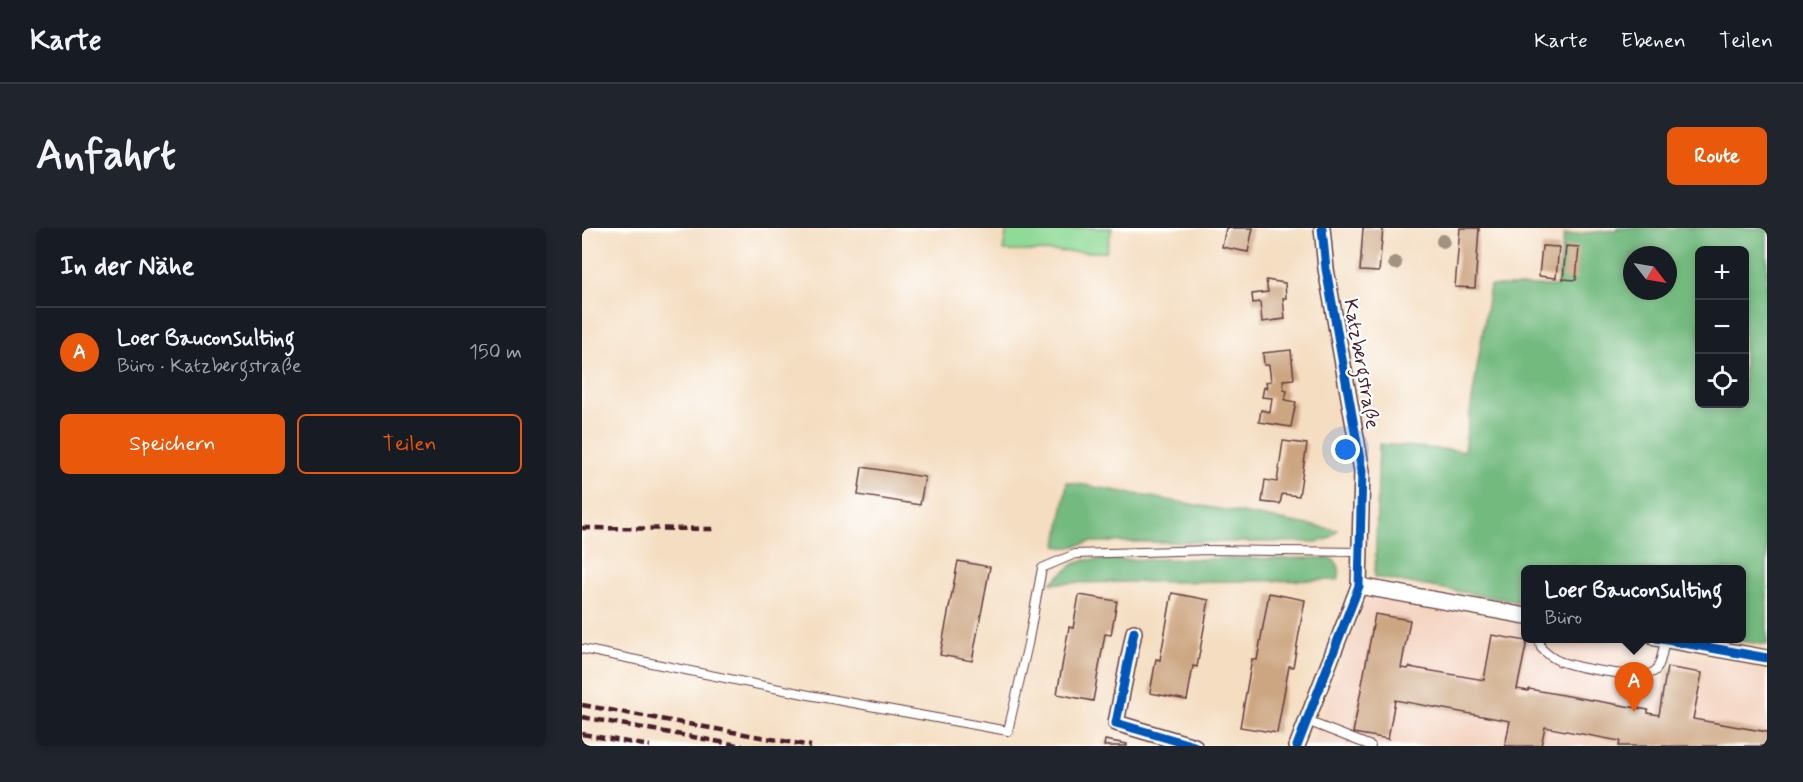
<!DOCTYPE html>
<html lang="de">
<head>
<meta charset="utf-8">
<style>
  :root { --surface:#171b24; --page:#20242c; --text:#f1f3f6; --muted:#9ea1a6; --line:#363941; --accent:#ea580c }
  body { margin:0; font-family:Mynerve,sans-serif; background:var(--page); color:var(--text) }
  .controls { position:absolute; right:18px; top:18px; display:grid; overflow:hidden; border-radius:9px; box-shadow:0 3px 9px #0003 }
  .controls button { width:54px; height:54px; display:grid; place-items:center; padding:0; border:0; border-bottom:2px solid var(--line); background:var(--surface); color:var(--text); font:30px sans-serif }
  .compass { position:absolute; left:1041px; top:18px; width:54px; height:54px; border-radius:50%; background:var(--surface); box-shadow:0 3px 9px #0003; rotate:121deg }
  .you { position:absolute; left:764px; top:222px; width:21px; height:21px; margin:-15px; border:4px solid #fff; border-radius:50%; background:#1a73e8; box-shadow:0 0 0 9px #1a73e833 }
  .badge { display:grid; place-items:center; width:39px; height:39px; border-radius:50%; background:var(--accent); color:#fff; font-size:20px; font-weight:700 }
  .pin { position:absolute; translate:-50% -50px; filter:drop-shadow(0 2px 3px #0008) }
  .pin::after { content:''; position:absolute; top:32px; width:21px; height:18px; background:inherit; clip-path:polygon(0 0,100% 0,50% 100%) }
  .popup { position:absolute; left:939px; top:337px; width:225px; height:78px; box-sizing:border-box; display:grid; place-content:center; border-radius:9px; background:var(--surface); filter:drop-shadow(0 2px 4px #0005); font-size:20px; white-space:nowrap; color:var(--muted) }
  .popup b { font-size:22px; color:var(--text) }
  .popup::after { content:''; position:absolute; left:50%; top:100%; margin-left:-12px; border:12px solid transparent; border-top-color:var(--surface) }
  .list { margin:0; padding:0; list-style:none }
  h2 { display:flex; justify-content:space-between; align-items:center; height:78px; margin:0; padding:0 24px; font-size:26px }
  h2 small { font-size:20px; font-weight:400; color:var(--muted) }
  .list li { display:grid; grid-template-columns:39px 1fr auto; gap:18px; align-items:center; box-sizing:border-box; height:90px; padding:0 24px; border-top:2px solid var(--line) }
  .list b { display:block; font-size:22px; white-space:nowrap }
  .list p { margin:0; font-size:20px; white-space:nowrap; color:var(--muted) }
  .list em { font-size:20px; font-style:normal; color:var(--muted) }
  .actions { display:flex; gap:12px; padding:18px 24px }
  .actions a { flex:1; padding:14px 0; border:2px solid var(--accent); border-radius:9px; text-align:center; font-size:21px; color:var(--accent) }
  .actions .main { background:var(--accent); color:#fff }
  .icon { flex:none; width:33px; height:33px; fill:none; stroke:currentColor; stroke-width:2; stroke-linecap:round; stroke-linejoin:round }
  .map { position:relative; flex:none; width:1185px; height:518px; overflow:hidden; border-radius:9px }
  header { display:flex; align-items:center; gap:36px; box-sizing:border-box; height:84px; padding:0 30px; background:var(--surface); border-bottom:2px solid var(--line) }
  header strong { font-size:28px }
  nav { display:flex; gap:33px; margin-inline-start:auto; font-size:21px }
  .intro { display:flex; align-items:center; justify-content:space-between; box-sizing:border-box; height:144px; padding:0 36px }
  h1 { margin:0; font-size:42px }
  .button { padding:15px 27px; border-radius:9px; background:var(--accent); color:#fff; font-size:21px; font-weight:700 }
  main { display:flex; gap:36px; padding:0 36px }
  aside { flex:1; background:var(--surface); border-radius:9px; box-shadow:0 3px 9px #0003 }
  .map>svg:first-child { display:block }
</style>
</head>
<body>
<header>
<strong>Karte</strong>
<nav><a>Karte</a><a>Ebenen</a><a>Teilen</a></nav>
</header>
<div class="intro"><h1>Anfahrt</h1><a class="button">Route</a></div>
<main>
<aside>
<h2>In der Nähe<small></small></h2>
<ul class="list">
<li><span class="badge">A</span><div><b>Loer Bauconsulting</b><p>Büro · Katzbergstraße</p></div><em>150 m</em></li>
</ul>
<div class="actions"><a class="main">Speichern</a><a>Teilen</a></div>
</aside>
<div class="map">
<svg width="1185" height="518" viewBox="0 0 1185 518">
  <rect width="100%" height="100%" fill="#fff"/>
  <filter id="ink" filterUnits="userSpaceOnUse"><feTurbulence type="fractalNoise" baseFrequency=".0167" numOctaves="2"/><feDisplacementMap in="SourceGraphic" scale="12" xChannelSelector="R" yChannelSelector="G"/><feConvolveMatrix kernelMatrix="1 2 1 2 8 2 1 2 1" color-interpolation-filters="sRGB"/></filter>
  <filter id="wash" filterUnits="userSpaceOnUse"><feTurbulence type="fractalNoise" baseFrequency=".008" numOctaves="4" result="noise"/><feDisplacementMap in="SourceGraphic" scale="24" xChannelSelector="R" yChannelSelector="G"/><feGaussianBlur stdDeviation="1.35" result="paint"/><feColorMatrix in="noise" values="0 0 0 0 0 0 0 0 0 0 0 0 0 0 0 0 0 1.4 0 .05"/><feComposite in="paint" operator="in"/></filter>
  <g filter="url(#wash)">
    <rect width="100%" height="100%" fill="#f4ddc0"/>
    <!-- built -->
    <path fill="#f4d3c0" d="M 784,369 L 944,397 L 944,410 L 1017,411 L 1185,441 L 1185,518 L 729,518 Z"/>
    <!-- green -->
    <path fill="#8fda96" stroke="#6c7c60" stroke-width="1.5" d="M 425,0 L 530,0 L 524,24 L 421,23 Z"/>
    <!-- forest -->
    <g fill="#73ba7f" stroke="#5e6c55" stroke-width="1.5" fill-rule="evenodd">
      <path d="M 1035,0 L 1185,0 L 1185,417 L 1145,411 L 1160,410 L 1160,342 L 944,342 L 944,375 L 793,349 L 797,216 L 882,223 L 908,58 L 975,58 L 982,7 L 1034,2 ZM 1118,22 L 1162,22 L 1162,176 L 1118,176 ZM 1050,27 L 1086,27 L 1086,63 L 1050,63 Z"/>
      <path d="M 485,254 L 755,302 C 748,312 743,313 732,314 L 509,314 C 498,316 485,322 475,318 Z"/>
      <path d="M 747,330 C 758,334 759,342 756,352 L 469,355 L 492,336 L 504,332 Z"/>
    </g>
    <g id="blocks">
      <!-- building -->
      <g fill="#cca681">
        <path d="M 644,0 L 671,0 L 666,24 L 640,19 Z"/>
        <path d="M 781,0 L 801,0 L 797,44 L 778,43 Z"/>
        <path d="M 878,0 L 897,0 L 893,60 L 873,59 Z"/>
        <path d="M 960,18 L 977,19 L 974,50 L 957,48 Z"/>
        <path d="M 984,18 L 997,19 L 994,52 L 981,51 Z"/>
        <path d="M 684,52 L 703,55 L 704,70 L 701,70 L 703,91 L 680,94 L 678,74 L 671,75 L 670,66 L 686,64 Z"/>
        <path d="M 709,122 L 712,151 L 701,152 L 702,162 L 705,163 L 703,172 L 714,174 L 709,199 L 677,194 L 679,182 L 688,184 L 690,170 L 680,169 L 682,159 L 685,160 L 684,154 L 689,153 L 687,137 L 682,137 L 681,125 Z"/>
        <path d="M 701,213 L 725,216 L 717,268 L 700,266 L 698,276 L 680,274 L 683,252 L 695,254 Z"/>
        <path d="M 280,239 L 343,249 L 338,277 L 276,267 Z"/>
        <path d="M 376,333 L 408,339 L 390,433 L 358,427 Z"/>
        <path d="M 590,365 L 627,372 L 615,439 L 611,438 L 605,472 L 568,465 L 574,431 L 578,432 Z"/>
        <path d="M 687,365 L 723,372 L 711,439 L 707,438 L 695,505 L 658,499 L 670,431 L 675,432 Z"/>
        <path d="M 497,367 L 535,373 L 529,407 L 523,406 L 511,473 L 475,466 L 487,399 L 491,400 Z"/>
        <path d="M 793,386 L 828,392 L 819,440 L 826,441 L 827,439 L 902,452 L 910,407 L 945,413 L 935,461 L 946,463 L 947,461 L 1038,477 L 1066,482 L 1066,485 L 1077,487 L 1085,439 L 1120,445 L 1111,491 L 1185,504 L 1185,518 L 1037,518 L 1038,513 L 963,499 L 959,518 L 923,518 L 928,493 L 813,472 L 806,511 L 771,505 Z"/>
        <path d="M 523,512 L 545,516 L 545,518 L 522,518 Z"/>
      </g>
    </g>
  </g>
  <g filter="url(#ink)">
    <use href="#blocks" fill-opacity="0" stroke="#643c41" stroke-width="1.5"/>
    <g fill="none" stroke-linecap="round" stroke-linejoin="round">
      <defs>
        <g id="service">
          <path d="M 957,410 L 959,420 C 964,425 970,430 977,433 C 993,439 1060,453 1073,443 C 1079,438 1081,420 1083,412"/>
          <path d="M 0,421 L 227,467 L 426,503 L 446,416 L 460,340 L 493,326 L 627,322 L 778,324"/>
          <path d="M 725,493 L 789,518"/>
        </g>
        <g id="minor">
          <path d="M 777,358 L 944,388"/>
          <path d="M 552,404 L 534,495 L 612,518"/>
          <path d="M 1074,410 L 1185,430"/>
          <path d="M 715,518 L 777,358 L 780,243 L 744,41 L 740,0"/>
        </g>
      </defs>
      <!-- service casing -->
      <use href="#service" stroke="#643c41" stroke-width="10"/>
      <!-- minor casing -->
      <use href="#minor" stroke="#643c41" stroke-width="18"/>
      <!-- service -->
      <use href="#service" stroke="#fff" stroke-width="8"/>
      <!-- minor -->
      <use href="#minor" stroke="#fff" stroke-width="15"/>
      <!-- rail -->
      <g stroke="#4a1f2b" stroke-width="4.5" stroke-dasharray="9 4.5" stroke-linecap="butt">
        <path d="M 0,300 L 135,301"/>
        <path d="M 0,477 L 229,518"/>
        <path d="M 0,489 L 161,518"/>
        <path d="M 0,506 L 68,518"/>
        <path d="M 0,518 L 3,518"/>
      </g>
      <defs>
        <g id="cycleway">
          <path d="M 552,404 L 534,495 L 612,518"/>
          <path d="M 1074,410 L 1185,430"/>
          <path d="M 715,518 L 777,358 L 780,243 L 744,41 L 740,0"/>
        </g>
      </defs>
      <!-- cycleway casing -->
      <use href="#cycleway" stroke="#fff" stroke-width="13"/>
      <!-- cycleway -->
      <use href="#cycleway" stroke="#0057b8" stroke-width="9"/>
    </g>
    <!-- trees -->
    <g fill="#a29380">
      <circle cx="861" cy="13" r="7"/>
      <circle cx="813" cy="35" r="7"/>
    </g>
  </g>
  <g text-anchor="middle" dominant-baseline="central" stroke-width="4.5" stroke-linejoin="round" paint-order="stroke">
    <!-- street labels -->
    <g font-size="20" fill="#4a1f2b" stroke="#fff">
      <text transform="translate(779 136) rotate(80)">Katzbergstraße</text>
    </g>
  </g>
</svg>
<div class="controls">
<button>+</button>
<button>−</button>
<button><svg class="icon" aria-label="locate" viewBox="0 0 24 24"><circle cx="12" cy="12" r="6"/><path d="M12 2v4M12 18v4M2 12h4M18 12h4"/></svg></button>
</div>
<svg class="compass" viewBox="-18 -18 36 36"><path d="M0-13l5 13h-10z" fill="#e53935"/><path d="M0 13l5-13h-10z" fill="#9ea1a6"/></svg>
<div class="you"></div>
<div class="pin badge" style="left:1052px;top:484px">A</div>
<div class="popup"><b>Loer Bauconsulting</b>Büro</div>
</div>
</main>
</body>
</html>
